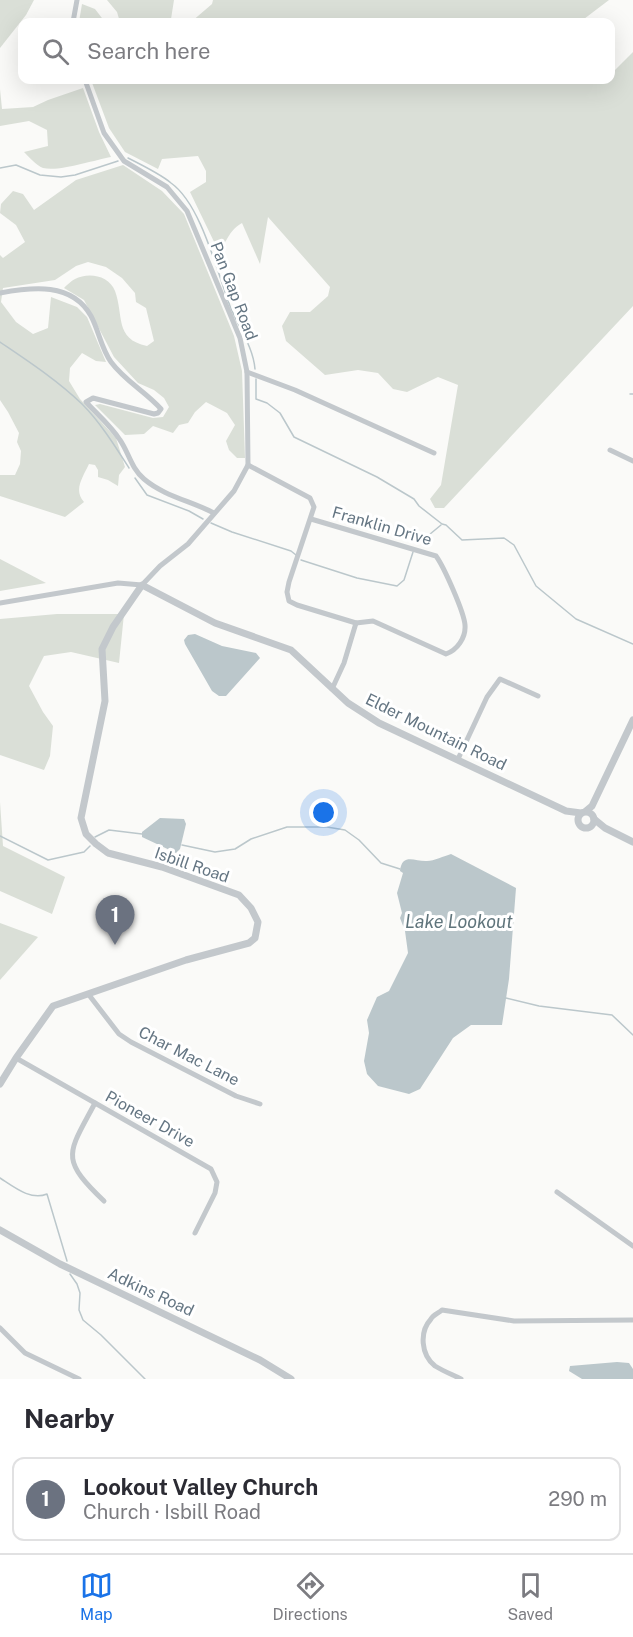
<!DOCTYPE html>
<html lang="en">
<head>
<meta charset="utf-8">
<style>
  :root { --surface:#fff; --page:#f7f7f7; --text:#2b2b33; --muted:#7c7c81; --line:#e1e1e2; --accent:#1a73e8 }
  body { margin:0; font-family:"Public Sans",sans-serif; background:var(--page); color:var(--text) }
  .you { position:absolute; left:324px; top:813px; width:21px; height:21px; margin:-15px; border:4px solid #fff; border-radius:50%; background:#1a73e8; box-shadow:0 0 0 9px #1a73e833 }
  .badge { display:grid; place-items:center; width:39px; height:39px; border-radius:50%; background:var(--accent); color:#fff; font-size:20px; font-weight:700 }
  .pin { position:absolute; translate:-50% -50px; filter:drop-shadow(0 2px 3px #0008) }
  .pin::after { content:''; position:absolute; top:32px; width:21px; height:18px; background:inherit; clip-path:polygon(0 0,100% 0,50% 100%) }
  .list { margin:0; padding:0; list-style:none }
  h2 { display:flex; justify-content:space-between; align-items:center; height:78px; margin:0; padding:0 24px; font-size:26px }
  h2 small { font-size:20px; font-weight:400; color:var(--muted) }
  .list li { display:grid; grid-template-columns:39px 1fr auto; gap:18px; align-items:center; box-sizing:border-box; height:84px; margin:0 12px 12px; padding:0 12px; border:2px solid var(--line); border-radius:12px }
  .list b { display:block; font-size:22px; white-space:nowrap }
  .list p { margin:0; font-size:20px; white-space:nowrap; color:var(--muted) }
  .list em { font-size:20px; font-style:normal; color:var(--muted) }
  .icon { flex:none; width:33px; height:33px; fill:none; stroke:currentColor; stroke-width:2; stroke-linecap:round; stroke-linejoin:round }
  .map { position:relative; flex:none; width:633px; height:1379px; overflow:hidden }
  .search { position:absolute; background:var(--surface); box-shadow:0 6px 24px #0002; left:18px; right:18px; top:18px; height:66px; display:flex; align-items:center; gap:15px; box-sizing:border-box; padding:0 21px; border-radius:12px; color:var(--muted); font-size:22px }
  .sheet { height:174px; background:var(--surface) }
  nav { display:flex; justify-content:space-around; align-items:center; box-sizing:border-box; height:84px; border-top:2px solid var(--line); background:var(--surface); font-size:16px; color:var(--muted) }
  nav a { display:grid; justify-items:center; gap:3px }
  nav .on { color:var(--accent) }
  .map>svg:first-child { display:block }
</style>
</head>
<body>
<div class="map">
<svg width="633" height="1379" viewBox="0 0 633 1379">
  <rect width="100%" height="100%" fill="#fafaf8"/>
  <!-- green -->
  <g fill="#dadfd7">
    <path d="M 0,0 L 34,0 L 26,15 L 0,48 Z"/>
    <path d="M 107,0 L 174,0 L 171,19 L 168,22 L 120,22 L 117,12 Z"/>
    <path d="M 213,0 L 609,0 L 580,22 L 191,22 L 212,4 Z"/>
    <path d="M 82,4 L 95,9 L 105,22 L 79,22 Z"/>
    <path d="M 633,52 L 633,306 L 444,508 L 435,508 L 430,499 L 441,485 L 458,385 L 438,377 L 407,392 L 393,389 L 378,373 L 358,370 L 325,375 L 286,341 L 282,326 L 290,312 L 310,312 L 328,296 L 330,287 L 268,217 L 260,264 L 242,223 C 226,233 230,240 218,250 L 190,192 L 206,182 L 206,171 L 198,156 L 162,159 L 158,169 L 125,152 L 109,128 L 91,80 L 610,80 L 611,70 L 614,71 Z"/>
    <path d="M 83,88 L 99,132 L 111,157 C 94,160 59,172 43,168 C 36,165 29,157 24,152 L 48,146 L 47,130 L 29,121 L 0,126 L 0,89 L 2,109 L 33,107 L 48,100 Z"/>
    <path d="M 123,165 L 162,191 L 184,214 L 234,336 L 242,371 L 245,458 L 237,458 L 229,450 L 226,441 L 235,425 L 227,413 L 206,402 L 195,412 L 188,423 L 179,425 L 173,433 L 153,426 L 144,434 L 125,435 L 95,405 L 100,404 L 153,418 L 163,417 L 169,407 L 164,398 L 154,390 L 138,383 L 114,357 L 84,300 L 64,288 C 67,285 71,281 75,279 C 88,272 109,275 115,291 C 124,315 114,339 147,346 L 154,341 L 146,308 L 136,302 L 135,293 L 122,278 L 106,267 L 88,262 L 76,266 L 55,280 L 3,288 L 1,302 L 16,322 L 33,334 L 48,328 L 51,297 L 77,307 L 87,317 L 106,362 L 96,361 L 82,353 L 70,368 L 69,381 L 80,399 L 116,438 L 125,467 L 119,475 L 118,486 L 108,480 L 98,477 L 98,470 L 95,465 L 89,464 C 83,477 73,490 84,502 L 65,517 L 0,496 L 0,475 L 15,475 L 20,464 L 21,451 L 17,442 L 19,433 L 8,412 L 0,400 L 0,255 L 3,258 L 25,242 L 16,225 L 0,213 L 1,204 L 13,191 L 23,194 L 34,210 L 76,180 Z"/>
    <path d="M 0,559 L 46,583 L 0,591 Z"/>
    <path d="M 57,614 L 124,614 L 119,663 L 71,652 L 44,656 L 29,686 L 43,712 L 53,726 L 50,756 L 44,770 L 0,755 L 0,619 Z"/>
    <path d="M 0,802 L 3,846 L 65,877 L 52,914 L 0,891 Z"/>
    <path d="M 0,923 L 38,937 L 0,980 Z"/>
  </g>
  <!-- water -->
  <g fill="#bbc7cb">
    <path d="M 195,634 L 222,646 L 256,653 L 260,658 L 226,696 L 219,696 L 212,691 L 185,644 L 184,640 L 188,635 Z"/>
    <path d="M 160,818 L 184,819 L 186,824 L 180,849 L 176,853 L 142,837 L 142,832 Z"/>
    <path d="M 451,854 L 516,888 L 509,979 L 502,1025 L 471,1025 L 453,1038 L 420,1089 L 409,1094 L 378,1086 L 367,1074 L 364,1061 L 369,1033 L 367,1020 L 377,997 L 389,991 L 408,953 L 405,931 L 400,918 L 402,913 L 397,893 L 403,873 L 400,871 C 402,852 416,862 427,861 C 434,861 444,856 451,854 Z"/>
    <path d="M 617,1362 L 629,1363 L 633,1369 L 633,1379 L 582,1379 L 569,1371 L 570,1366 Z"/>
  </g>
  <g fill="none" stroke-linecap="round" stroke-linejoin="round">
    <!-- stream -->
    <g stroke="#bbc7cb" stroke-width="1.5">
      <path d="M 128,158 C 138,163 162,175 171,183 C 201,204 217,272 230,306 C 238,327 253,346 255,369"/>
      <path d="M 0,168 L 16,165 L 40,175 L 61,177 L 75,175 L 118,161"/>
      <path d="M 0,342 C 28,361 57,380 82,404 C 100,422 115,446 129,468"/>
      <path d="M 256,379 L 256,399 L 267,403 L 280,413 L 294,437 L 377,477 L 414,499 L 419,506 L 442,524 L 446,525 L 462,540 L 504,538 L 514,545 L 536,586 L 576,619 L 633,644"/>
      <path d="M 630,394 L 633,394"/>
      <path d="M 135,478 L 147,495 L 189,511 L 203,519"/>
      <path d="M 211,523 L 232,532 L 291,551 L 296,555"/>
      <path d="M 418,544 L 441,525"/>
      <path d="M 301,560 L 357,578 L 397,586 L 404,580 L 413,552"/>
      <path d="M 0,836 L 48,860 L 84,852 L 90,846"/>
      <path d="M 95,837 L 109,830 L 142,834"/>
      <path d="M 182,845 L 215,852 L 235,849 L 251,839 L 287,827 L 327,827 L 345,830 L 359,840 L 381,863 L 400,869"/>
      <path d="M 506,998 L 539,1006 L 612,1015 L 633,1035"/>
      <path d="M 0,1178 C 14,1187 31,1201 47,1194 L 67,1261"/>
      <path d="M 70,1274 L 77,1284 L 80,1293 L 79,1310 L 83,1320 L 101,1335 L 145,1379"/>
    </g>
    <!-- minor -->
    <g stroke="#c3c8cc" stroke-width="5">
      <path d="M 73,22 L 77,0"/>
      <path d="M 0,293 C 32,287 72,282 91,316 C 99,331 101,348 111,362 C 125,381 146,392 161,409 L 158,413 L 154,414 L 93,398 L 86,402 C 97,414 111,426 120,440 C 129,453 131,468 144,479 C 164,496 191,501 214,513"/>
      <path d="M 247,372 L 295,390 L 434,453"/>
      <path d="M 610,450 L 633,461"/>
      <path d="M 248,465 L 310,498 L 314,507 L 289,582 L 287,592 L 289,601 L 297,605 L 356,623 L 373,621 L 446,654 C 457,650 466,638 465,625 C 464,612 444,567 436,556 L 311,519"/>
      <path d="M 0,603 L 118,583 L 142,585 L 160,566 L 188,544 L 234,491 L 248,465 L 247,372 L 240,338 L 187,211 L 167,187 L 124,161 L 104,133 L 85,80"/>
      <path d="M 332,689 L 344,663 L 356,623"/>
      <path d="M 458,759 L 487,697 L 500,679 L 538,696"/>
      <path d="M 89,995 L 119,1034 L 131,1042 L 236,1096 L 260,1104"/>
      <path d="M 16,1058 L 211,1169 L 217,1182 L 215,1193 L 195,1233"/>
      <path d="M 95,1103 C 68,1154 59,1158 104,1201"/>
      <path d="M 557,1192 L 633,1246"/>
      <path d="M 0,1328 L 25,1353 L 79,1379"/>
      <path d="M 461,1379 C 453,1375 443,1371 435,1366 C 421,1355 419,1332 431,1319 C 433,1315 439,1313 442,1310 L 514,1321 L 633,1320"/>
    </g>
    <!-- tertiary -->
    <g stroke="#c3c8cc" stroke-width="7">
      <path d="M 586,811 L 592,806 L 633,720"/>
      <circle cx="586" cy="820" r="8"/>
      <path d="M 594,819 L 605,828 L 633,842"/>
      <path d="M 0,1084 L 16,1058 L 53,1006 L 186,960 L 249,943 L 255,938 L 258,922 L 251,908 L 239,895 L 162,867 L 108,853 L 96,844 L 86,834 L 81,818 L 105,701 L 102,649 L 113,627 L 142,585 L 215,623 L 291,650 L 348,703 L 379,723 L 566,811 L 581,813"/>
      <path d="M 0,1230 L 60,1264 L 260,1360 L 291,1379"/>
    </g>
  </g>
  <g text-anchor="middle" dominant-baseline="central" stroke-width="6" stroke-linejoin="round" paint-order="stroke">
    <!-- street labels -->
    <g font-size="16" fill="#657683" stroke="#fff">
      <text transform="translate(234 291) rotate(69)">Pan Gap Road</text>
      <text transform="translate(382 526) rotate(16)">Franklin Drive</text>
      <text transform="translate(436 732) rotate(26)">Elder Mountain Road</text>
      <text transform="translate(192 865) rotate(19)">Isbill Road</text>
      <text transform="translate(189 1056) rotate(27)">Char Mac Lane</text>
      <text transform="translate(150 1119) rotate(29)">Pioneer Drive</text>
      <text transform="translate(151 1292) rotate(25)">Adkins Road</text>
    </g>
    <!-- water labels -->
    <g font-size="18" font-style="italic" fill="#60757c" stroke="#fff">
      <text x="459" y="921">Lake Lookout</text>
    </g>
  </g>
</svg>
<div class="you"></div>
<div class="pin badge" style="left:115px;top:945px;background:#6b7280">1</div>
<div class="search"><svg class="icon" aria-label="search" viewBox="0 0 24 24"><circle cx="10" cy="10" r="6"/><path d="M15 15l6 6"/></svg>Search here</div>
</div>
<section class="sheet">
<h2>Nearby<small></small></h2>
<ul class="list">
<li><span class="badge" style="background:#6b7280">1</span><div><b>Lookout Valley Church</b><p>Church · Isbill Road</p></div><em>290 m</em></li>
</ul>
</section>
<nav>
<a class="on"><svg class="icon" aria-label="map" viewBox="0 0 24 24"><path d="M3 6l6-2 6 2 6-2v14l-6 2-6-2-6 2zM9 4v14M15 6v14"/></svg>Map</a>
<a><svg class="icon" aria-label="directions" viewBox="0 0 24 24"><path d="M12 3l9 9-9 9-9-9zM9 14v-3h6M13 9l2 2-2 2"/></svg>Directions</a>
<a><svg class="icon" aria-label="saved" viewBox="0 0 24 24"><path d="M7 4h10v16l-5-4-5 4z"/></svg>Saved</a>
</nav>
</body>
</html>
